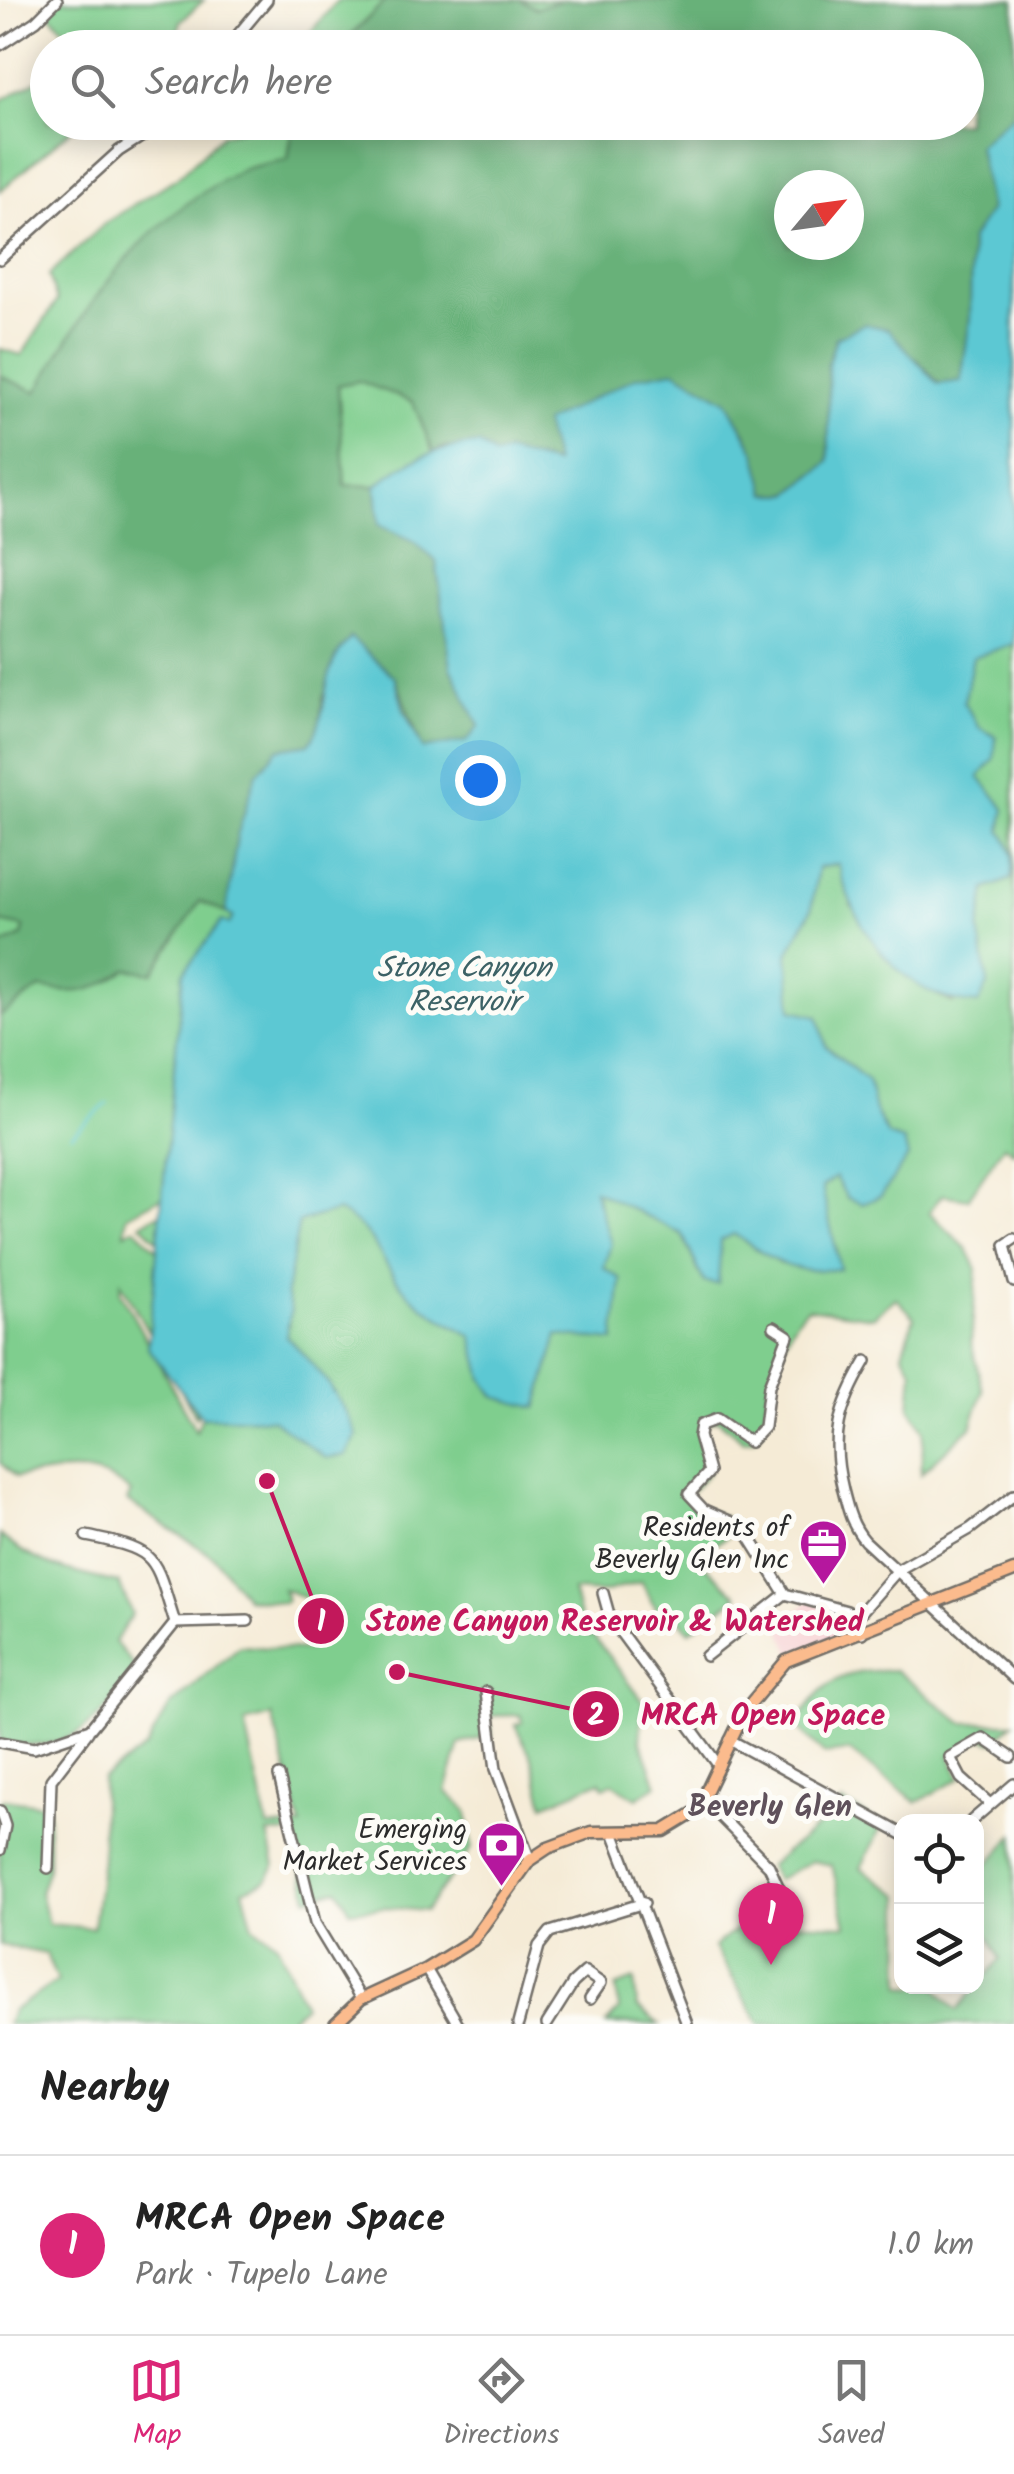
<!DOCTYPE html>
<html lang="en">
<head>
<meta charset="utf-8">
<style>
  :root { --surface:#fff; --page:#f2f2f2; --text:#222; --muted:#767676; --line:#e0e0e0; --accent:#db2777 }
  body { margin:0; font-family:Kalam,sans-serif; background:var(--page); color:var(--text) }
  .controls { position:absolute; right:30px; bottom:30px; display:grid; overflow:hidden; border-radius:20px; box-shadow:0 5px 25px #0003 }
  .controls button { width:90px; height:90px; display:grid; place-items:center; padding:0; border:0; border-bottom:2px solid var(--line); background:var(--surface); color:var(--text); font:50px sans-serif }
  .compass { position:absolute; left:774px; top:170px; width:90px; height:90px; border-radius:50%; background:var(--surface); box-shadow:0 5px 25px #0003; rotate:61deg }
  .you { position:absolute; left:480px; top:780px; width:35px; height:35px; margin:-25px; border:8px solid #fff; border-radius:50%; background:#1a73e8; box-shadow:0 0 0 15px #1a73e833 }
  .badge { display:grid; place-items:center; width:65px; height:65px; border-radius:50%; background:var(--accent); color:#fff; font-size:32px; font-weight:700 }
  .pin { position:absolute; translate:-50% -82px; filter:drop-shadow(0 2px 5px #0008) }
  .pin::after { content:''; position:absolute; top:52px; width:35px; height:30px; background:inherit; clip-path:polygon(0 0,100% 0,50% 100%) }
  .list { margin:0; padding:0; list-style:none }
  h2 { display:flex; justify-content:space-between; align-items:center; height:130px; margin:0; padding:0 40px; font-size:42px }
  h2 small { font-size:32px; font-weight:400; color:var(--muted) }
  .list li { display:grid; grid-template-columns:65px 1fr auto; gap:30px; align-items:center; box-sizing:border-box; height:180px; padding:0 40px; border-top:2px solid var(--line) }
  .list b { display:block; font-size:38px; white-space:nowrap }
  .list p { margin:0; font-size:32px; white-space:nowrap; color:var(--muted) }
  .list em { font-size:32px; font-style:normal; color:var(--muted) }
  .icon { flex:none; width:55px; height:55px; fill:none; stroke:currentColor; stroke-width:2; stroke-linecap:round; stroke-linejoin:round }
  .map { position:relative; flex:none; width:1014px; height:2024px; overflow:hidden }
  .search { position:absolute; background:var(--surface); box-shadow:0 5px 25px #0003; left:30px; right:30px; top:30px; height:110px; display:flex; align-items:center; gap:25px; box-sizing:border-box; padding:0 35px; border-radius:55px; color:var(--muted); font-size:38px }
  .sheet { height:310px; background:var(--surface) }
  nav { display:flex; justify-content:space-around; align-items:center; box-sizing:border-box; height:140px; border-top:2px solid var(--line); background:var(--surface); font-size:28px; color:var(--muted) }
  nav a { display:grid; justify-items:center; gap:5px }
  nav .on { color:var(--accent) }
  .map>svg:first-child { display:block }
</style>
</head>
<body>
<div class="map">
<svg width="1014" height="2024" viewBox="0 0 1014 2024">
  <rect width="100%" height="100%" fill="#fdfcf7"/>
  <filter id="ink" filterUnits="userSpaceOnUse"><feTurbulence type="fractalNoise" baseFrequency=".01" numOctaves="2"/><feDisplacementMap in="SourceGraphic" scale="20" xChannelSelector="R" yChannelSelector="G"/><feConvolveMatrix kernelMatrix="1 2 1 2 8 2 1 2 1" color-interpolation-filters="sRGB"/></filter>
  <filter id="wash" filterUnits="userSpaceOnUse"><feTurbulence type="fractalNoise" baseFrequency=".0048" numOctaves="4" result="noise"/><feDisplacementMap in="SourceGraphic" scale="40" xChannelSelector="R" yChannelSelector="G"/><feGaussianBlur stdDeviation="2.25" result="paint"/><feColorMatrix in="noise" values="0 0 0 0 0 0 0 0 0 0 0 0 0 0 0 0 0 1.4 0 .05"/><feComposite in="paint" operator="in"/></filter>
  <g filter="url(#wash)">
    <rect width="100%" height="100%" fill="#f5ebd6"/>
    <!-- built -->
    <path fill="#f7cfd2" d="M 809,1600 L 847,1611 L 862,1633 L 794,1658 L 781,1631 Z"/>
    <!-- green -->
    <g fill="#7fce8e" stroke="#557c5c" stroke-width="2.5" fill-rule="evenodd">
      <path d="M 57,0 L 204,0 L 181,21 L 174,47 L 81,47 L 47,11 Z"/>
      <path d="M 338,0 L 500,0 L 513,5 L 520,0 L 1014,0 L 1014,1153 L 1004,1145 L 968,1199 L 942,1195 L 929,1212 L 967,1249 L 977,1269 L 971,1342 L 983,1391 L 971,1427 L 921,1474 L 924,1430 L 910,1407 L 913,1371 L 903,1353 L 914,1317 L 896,1298 L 873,1317 L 807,1308 C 790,1322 772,1370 768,1393 C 765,1411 767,1423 756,1438 L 744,1441 L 717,1419 L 702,1425 L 699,1436 L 709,1472 L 689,1493 L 693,1503 L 743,1527 L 695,1556 L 738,1596 L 690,1631 L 671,1611 L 660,1615 L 641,1582 L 603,1593 L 573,1591 L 585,1635 L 594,1637 L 643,1701 L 640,1739 L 657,1785 L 637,1798 L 612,1783 L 604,1787 L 600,1781 L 544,1805 L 532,1758 L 515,1725 L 523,1722 L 521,1715 L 490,1716 L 492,1735 L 460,1744 L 446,1791 L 467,1811 L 472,1848 L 425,1911 L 385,1907 L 350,1911 L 338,1889 L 308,1898 L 294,1833 L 268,1834 L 275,1866 L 266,1881 L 243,1890 L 253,1926 L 277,1943 L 304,2005 L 284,2024 L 7,2024 L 12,2011 L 57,1981 L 46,1954 L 0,1945 L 0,1850 L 5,1826 L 0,1803 L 3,1799 L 48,1805 L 48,1868 L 40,1893 L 48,1924 L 93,1928 L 102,1858 L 102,1779 L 146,1747 L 170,1706 L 240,1646 L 307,1650 L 313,1601 L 283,1589 L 287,1600 L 284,1603 L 246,1598 L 214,1557 L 127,1501 L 131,1493 C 96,1461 60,1472 16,1477 L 0,1463 L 0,349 L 22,355 L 57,301 L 49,275 L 105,223 L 178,177 L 223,134 L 270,122 L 966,122 L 966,48 L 359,47 L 377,10 L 339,47 L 298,47 ZM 789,185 L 849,185 L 849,245 L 789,245 ZM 993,735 L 995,743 L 920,785 L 947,835 L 989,790 L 994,795 L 951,842 L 984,901 L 982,910 L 946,848 L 932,863 L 860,909 L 954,1003 L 940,997 L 851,905 L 928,857 L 942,841 L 914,788 L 799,852 L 809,914 L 803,924 L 793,855 L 692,911 L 754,965 L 794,941 L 789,951 L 758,971 L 760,1009 L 841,1083 L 853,1070 L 858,1074 L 846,1088 L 878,1117 L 887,1133 L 841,1093 L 799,1139 L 825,1209 L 826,1225 L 807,1190 L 793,1143 L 729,1163 L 754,1224 L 752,1243 L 779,1258 L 835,1245 L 837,1252 L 780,1264 L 746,1242 L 747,1226 L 721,1165 L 699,1172 L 657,1206 C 679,1223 703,1240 698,1270 L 682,1234 L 618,1199 L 602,1180 L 523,1319 L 552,1340 L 548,1346 L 520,1325 L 487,1384 L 483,1377 L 513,1320 L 428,1261 L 409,1290 L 404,1287 L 424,1257 L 331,1125 L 310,1166 L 298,1168 L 275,1161 L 314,1218 L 307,1219 L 264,1158 L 206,1189 L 287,1282 L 286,1291 L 198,1193 L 141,1224 L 222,1304 L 235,1327 L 289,1324 L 287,1330 L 239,1334 L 292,1431 L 281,1424 L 234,1339 L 196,1431 L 120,1292 L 121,1283 L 196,1417 L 230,1332 L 216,1307 L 135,1228 L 125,1233 L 127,1216 L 259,1145 L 302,1154 L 312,1124 L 342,1099 L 360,1091 L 403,1085 L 441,1065 L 432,1047 ZM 272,1716 L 301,1826 L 300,1827 L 268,1827 L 245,1723 Z"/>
      <path d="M 47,75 L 48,122 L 79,123 L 0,191 L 0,101 Z"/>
      <path d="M 0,1535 C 33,1565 77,1574 119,1583 L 132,1614 L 115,1642 L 138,1671 C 95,1724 75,1755 0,1742 Z"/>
      <path d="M 895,1670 L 963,1723 L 1013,1723 L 994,1742 L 983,1738 L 950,1756 L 961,1778 L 917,1802 L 849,1751 L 824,1754 L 796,1726 C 822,1679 842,1671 895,1670 Z"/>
      <path d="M 842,1802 L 883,1824 L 861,1868 L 901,1895 L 902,1986 L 935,1987 L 957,2010 L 1000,1959 L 977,1915 L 977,1876 L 1014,1835 L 1014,2024 L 760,2024 L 714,1947 L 742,1925 L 753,1922 L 846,1925 L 832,1865 L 812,1861 L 776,1880 L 769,1866 C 795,1843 821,1828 842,1802 Z"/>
      <path d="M 634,1980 L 637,2007 L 659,2024 L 606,2024 L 619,2010 L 616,1987 Z"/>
    </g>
    <!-- forest -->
    <path fill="#67b179" stroke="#496e52" stroke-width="2.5" fill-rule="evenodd" d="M 386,0 L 520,0 L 536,8 L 563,0 L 1014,0 L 1014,113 L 978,145 L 990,210 L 971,239 L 970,318 L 961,381 L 939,384 L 917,359 L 836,338 L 828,363 L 829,462 L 789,494 L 767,494 C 755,450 744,410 702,388 L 556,464 L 507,452 L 495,456 L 445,447 L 433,452 L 413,402 L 359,381 L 338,385 L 345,485 L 376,486 L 379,525 L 414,541 L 436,561 L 451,667 L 479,726 L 467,741 L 423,750 L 395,677 L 350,638 L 323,697 L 319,730 L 226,913 L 200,901 L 153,973 L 127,969 C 93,993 80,995 40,988 L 0,1016 L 0,946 L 22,936 L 24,927 L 0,922 L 0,376 L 37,392 C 88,301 140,223 236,173 C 250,165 271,163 288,159 L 293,123 L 966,122 L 966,48 L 339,47 ZM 789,185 L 849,185 L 849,245 L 789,245 Z"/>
    <!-- water -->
    <path fill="#5cc8d3" stroke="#447a7f" stroke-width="2.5" d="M 1014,113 L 1014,644 L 973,657 L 964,703 L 979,727 L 996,737 L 994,759 L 979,777 L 1005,809 L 1001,831 C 1014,848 1014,858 1011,879 L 986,889 L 979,930 L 988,985 L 978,1004 C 904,1001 855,931 838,864 L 818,868 L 811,910 L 788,954 L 792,1010 L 818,1016 L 826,1046 L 868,1081 L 875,1111 L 888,1136 L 904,1141 L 908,1157 L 881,1196 L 863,1204 L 847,1198 L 835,1177 L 822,1187 L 840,1269 C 789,1275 774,1261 734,1234 L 721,1240 L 718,1284 L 704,1282 L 682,1234 L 594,1190 L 611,1243 L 604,1268 L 621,1279 L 614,1341 L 558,1335 L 537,1408 L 495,1397 L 483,1379 L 472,1336 C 447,1322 418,1307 400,1284 C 376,1253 376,1233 338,1211 L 299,1222 L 286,1293 L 291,1311 L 286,1336 C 317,1367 340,1394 357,1435 L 346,1455 L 326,1458 L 272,1419 L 202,1417 L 148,1348 L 183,973 L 222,921 L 229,924 L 233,917 L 226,913 L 237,836 L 256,775 L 278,749 L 309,744 C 333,710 316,670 351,638 L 395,677 L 404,710 L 423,749 L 467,741 L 479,726 L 451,667 L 436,561 L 414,541 L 379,525 L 376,486 C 407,458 438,448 479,444 L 495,456 L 507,452 L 555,464 L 544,423 L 636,377 L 674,370 L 727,401 L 756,453 L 767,494 L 790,494 L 829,462 L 828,363 L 836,338 L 864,324 L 888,329 L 938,384 L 961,381 L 970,318 L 971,239 L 990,210 L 978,145 Z"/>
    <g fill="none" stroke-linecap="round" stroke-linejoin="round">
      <!-- stream -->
      <path stroke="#5cc8d3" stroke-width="2.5" d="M 71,1135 L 108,1103"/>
    </g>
  </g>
  <g filter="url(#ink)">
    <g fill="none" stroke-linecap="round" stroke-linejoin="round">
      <defs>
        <g id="minor">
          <path d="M 0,45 L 36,21 L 57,0"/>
          <path d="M 227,48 L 267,0"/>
          <path d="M 0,259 L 119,151 L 164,122"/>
          <path d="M 1014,1239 L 1005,1245 L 1014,1282"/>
          <path d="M 774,1327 L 788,1336 L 769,1386 L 764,1427 L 750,1442 L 717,1419 L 701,1425 L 699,1436 L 709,1472 L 689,1494 L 704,1510 L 743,1527 L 785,1594 L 847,1611 L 862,1633"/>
          <path d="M 866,1361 C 838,1408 830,1438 843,1490 C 848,1510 852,1526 865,1541 L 1014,1679"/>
          <path d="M 603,1593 L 610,1618 L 719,1766"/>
          <path d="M 856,1618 L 898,1570 L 970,1529 L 1014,1495"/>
          <path d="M 175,1623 L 248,1621"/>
          <path d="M 706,1656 L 785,1594"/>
          <path d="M 486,1692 L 496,1769 L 530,1860"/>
          <path d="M 730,1740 L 902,1834"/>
          <path d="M 0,1742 L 34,1748 L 90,1729 L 175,1623 C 153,1554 160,1551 86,1536"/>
          <path d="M 279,1776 L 315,1923 L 361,1999"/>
          <path d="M 705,1801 L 769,1866 L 794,1922"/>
          <path d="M 989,1803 L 961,1778 L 950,1757 L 983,1738 L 1011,1757"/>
          <path d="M 0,1811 L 5,1826 L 0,1850"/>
          <path d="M 970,1822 L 1014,1784"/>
          <path d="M 613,1832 L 687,2024"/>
          <path d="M 48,1868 L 51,1780 L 88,1732"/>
          <path d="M 426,1969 L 458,2024"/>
          <path d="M 518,2024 L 539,1946 L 550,1932 L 644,1903"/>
          <path d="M 547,2024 L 573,1983 L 585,1972 L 601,1983 L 590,1999"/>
        </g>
        <path id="major" d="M 335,2024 L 361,1999 L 426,1969 L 473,1940 L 530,1860 L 548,1848 L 591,1832 L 664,1831 L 697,1811 L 745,1710 L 786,1661 L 1014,1571"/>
      </defs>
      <!-- minor casing -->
      <use href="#minor" stroke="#726e67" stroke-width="14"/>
      <!-- major casing -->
      <use href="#major" stroke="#726e67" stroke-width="15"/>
      <!-- minor -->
      <use href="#minor" stroke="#fff" stroke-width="9"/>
      <!-- major -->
      <use href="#major" stroke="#fbbb8d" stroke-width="10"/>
    </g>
  </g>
  <!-- icons -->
  <defs>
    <symbol id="office-pin" viewBox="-11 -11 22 30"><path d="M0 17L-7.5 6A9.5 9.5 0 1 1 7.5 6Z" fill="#b5179e" stroke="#fdfcf7"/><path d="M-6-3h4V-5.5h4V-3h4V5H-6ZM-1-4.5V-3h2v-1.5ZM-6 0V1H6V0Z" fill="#fff"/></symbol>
    <symbol id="bank-pin" viewBox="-11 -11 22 30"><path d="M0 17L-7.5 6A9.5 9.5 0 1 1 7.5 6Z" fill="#b5179e" stroke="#fdfcf7"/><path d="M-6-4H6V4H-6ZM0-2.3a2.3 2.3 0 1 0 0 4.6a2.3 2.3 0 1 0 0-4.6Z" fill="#fff"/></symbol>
  </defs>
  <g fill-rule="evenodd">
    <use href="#office-pin" x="796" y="1516" width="55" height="75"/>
    <use href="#bank-pin" x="474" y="1818" width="55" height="75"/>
  </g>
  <g text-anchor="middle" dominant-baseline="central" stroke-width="10" stroke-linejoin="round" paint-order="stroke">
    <!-- poi labels -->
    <g font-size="28" fill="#2b2b2b" stroke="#fdfcf7" text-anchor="end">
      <text x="789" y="1528">Residents of<tspan x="789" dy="32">Beverly Glen Inc</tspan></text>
      <text x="467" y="1830">Emerging<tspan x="467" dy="32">Market Services</tspan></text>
    </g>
    <!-- water labels -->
    <g font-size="30" font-style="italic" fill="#3c6266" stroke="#fdfcf7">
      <text x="464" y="969">Stone Canyon<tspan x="464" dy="34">Reservoir</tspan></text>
    </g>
    <!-- neighbourhood labels -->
    <g font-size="30" font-weight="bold" fill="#5f515b" stroke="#fdfcf7">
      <text x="770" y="1808">Beverly Glen</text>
    </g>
  </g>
  <!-- callouts -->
  <path fill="none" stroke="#c2185b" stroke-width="4" d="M267 1481L321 1621M397 1672L596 1714"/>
  <g fill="#c2185b" stroke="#fdfcf7" stroke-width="4">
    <circle cx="267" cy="1481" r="10"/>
    <circle cx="397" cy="1672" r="10"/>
    <circle cx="321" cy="1621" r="25"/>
    <circle cx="596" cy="1714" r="25"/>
  </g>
  <g font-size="30" text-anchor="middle" font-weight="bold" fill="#fff">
    <text x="321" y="1631">1</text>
    <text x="596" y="1725">2</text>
  </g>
  <g font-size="30" text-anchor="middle" font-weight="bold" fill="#c2185b" stroke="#fdfcf7" stroke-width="10" stroke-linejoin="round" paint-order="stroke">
    <text x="615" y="1631">Stone Canyon Reservoir &amp; Watershed</text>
    <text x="763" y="1725">MRCA Open Space</text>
  </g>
</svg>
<div class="controls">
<button><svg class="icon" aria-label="locate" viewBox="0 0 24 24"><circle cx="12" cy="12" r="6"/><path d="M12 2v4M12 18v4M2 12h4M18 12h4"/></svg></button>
<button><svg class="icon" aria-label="layers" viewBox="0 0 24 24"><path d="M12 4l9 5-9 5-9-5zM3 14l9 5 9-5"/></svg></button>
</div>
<svg class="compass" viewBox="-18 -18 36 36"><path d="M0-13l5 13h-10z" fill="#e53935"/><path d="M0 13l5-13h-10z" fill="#767676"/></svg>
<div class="you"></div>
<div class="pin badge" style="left:771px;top:1965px">1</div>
<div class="search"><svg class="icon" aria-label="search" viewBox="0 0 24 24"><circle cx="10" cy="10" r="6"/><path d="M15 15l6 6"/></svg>Search here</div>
</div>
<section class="sheet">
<h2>Nearby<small></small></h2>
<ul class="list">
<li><span class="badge">1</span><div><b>MRCA Open Space</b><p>Park · Tupelo Lane</p></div><em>1.0 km</em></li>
</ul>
</section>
<nav>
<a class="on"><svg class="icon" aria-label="map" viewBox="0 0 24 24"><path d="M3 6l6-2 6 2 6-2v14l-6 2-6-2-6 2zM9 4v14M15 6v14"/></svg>Map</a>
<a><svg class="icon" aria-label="directions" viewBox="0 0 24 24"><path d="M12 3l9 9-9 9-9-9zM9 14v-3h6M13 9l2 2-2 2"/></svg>Directions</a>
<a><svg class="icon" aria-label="saved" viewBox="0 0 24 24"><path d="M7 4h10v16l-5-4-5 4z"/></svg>Saved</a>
</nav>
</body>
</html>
